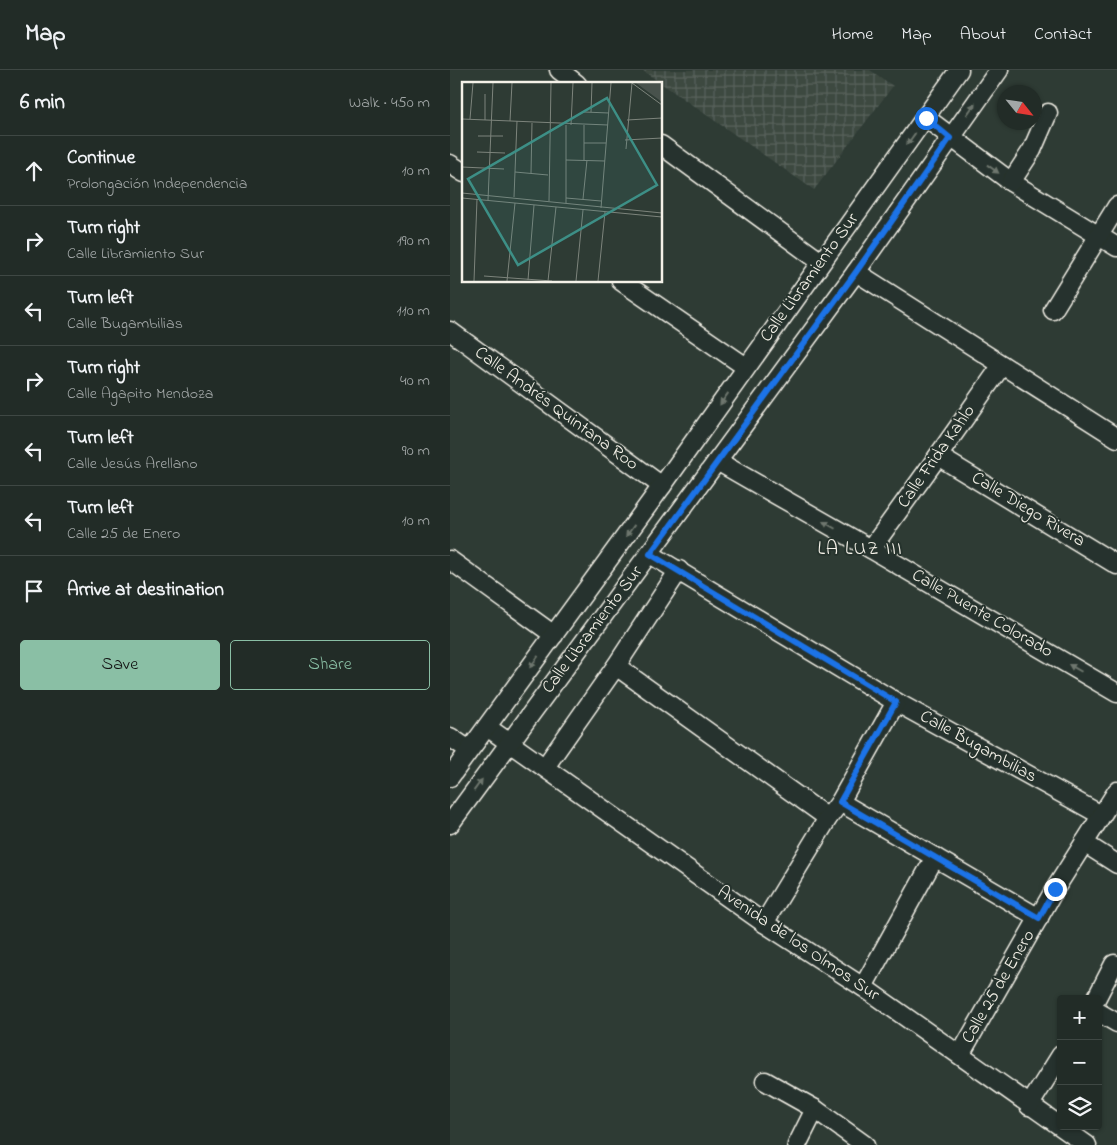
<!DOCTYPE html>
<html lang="en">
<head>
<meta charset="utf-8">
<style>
  :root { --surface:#222c27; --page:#2e3833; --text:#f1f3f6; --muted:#a2a7a7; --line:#3f4844; --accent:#8abfa5 }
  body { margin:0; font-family:"Indie Flower",sans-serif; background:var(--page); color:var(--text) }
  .controls { position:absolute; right:15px; bottom:15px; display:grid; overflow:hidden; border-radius:5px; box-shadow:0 1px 4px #0004 }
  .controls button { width:45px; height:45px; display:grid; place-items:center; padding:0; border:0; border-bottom:1px solid var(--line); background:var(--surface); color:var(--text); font:25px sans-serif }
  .compass { position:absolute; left:547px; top:15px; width:45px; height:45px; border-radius:50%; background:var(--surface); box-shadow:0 1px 4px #0004; rotate:120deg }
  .stop { position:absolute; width:15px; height:15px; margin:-11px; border:4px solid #1a73e8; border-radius:50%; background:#fff }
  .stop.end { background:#1a73e8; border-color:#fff; box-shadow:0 1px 5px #0008 }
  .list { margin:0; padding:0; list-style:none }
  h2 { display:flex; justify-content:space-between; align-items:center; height:65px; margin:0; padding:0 20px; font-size:21px }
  h2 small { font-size:16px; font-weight:400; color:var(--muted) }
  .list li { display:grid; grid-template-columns:32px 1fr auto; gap:15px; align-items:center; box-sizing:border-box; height:70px; padding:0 20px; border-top:1px solid var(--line) }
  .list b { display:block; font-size:19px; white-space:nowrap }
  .list p { margin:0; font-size:16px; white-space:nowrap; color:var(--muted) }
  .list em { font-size:16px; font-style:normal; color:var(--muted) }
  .actions { display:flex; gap:10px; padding:15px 20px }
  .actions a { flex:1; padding:11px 0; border:1px solid var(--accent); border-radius:5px; text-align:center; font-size:18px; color:var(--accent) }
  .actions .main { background:var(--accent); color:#111 }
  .icon { flex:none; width:28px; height:28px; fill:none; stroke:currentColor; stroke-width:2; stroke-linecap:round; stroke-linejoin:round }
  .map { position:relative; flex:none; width:667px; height:1075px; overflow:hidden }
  header { display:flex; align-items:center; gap:30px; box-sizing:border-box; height:70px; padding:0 25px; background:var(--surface); border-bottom:1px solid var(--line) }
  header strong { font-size:24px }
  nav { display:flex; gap:28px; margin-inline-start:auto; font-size:18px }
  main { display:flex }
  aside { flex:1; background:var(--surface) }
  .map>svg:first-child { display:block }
</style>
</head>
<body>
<header>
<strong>Map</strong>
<nav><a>Home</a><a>Map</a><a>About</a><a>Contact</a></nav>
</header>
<main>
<aside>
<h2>6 min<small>Walk · 450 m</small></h2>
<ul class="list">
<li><svg class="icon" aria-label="ahead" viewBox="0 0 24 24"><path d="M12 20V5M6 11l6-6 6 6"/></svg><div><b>Continue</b><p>Prolongación Independencia</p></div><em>10 m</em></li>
<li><svg class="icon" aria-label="right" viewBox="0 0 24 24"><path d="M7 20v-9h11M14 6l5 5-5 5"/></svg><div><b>Turn right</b><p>Calle Libramiento Sur</p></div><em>190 m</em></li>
<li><svg class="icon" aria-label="left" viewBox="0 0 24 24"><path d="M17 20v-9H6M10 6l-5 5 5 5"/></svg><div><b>Turn left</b><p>Calle Bugambilias</p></div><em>110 m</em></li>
<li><svg class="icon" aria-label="right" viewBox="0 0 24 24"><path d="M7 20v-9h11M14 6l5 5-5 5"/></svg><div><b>Turn right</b><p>Calle Agapito Mendoza</p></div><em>40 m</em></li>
<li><svg class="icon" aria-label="left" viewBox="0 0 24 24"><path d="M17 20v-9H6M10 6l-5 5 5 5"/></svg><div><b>Turn left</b><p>Calle Jesús Arellano</p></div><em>90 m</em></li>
<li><svg class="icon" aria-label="left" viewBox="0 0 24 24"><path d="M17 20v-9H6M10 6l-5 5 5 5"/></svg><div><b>Turn left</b><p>Calle 25 de Enero</p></div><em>10 m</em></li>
<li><svg class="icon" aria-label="arrive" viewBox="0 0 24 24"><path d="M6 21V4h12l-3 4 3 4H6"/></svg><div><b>Arrive at destination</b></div></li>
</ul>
<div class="actions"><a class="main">Save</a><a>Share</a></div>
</aside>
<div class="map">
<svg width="667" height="1075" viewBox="0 0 667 1075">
  <defs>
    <pattern id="industrial-grid" width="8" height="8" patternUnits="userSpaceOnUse" patternTransform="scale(1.25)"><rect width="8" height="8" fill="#3c4841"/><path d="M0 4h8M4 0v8" fill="none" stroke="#59635c"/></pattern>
  </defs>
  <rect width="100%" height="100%" fill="#2e3b34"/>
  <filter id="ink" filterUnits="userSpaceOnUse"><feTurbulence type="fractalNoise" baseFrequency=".02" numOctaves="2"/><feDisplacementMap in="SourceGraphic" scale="10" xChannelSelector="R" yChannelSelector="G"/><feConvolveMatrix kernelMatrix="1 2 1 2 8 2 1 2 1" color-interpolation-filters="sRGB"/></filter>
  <g filter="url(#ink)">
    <!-- industrial -->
    <path fill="url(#industrial-grid)" d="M 192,0 L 420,0 L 443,16 L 364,120 Z"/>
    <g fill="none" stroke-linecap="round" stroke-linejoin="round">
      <defs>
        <g id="minor">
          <path d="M 109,0 L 127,14"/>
          <path d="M 476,48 L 561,112 L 667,177"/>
          <path d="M 211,75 L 371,192"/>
          <path d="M 0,94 L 14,103"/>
          <path d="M 561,112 L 582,80 L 598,43"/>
          <path d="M 406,202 L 667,368"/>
          <path d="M 171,211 L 296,297"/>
          <path d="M 603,240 L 667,136"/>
          <path d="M 0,261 L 212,416"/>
          <path d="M 488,386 L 667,495"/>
          <path d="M 267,391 L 421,479 L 667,623"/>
          <path d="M 421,479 L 488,386 L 552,295"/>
          <path d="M 200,484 L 446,632 L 651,745"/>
          <path d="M 0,490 L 104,565"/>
          <path d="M 166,596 L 378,748"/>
          <path d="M 37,657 L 314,853 L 413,917 L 637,1075"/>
          <path d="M 0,667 L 19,680"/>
          <path d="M 95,697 L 166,596 L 229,500"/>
          <path d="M 0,707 L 212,416 L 509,0"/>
          <path d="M 390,732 L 589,848"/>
          <path d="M 0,754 L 406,202 L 549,0"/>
          <path d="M 634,773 L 667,794"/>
          <path d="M 314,853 L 378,748 L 390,732 L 446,632"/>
          <path d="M 413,917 L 485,787"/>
          <path d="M 646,929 L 664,894"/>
          <path d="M 648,942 L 667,953"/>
          <path d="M 510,985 L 605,819 L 667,721"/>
          <path d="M 315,1011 L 365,1039 L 415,1075"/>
          <path d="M 579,1036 L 611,985"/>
          <path d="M 347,1075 L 365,1039"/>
        </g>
      </defs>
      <!-- minor casing -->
      <use href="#minor" stroke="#f4f1e8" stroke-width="21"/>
      <!-- minor -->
      <use href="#minor" stroke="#26332d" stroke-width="18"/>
    </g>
    <!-- one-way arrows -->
    <defs><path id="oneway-solid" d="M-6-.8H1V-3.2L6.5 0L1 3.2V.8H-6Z" transform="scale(1.25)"/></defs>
    <g fill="#6e766e">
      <use href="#oneway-solid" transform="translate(521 39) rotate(-54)"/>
      <use href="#oneway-solid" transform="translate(461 69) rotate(126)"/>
      <use href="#oneway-solid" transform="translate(543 99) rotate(36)"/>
      <use href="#oneway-solid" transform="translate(274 329) rotate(125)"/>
      <use href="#oneway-solid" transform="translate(379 455) rotate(-150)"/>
      <use href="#oneway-solid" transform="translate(180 461) rotate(126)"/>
      <use href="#oneway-solid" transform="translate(84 592) rotate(126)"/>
      <use href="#oneway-solid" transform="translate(625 598) rotate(-150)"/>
      <use href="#oneway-solid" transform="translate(28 715) rotate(-54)"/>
    </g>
  </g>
  <g fill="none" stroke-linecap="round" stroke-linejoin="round" filter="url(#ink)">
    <!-- route -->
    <path stroke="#1a73e8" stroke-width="6" d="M 476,48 L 500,68 L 406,202 L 200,484 L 446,632 L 390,732 L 589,848 L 605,819"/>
  </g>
  <g text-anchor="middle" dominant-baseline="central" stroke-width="4" stroke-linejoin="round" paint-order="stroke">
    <!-- street labels -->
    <g font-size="18" fill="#f4f1e8" stroke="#26332d">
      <text transform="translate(360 208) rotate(-54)">Calle Libramiento Sur</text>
      <text transform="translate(106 339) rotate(36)">Calle Andrés Quintana Roo</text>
      <text transform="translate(487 387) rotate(-55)">Calle Frida Kahlo</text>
      <text transform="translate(578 440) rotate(31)">Calle Diego Rivera</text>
      <text transform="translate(532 544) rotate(30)">Calle Puente Colorado</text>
      <text transform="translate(143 560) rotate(-53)">Calle Libramiento Sur</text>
      <text transform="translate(528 677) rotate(29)">Calle Bugambilias</text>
      <text transform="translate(348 874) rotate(34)">Avenida de los Olmos Sur</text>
      <text transform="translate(549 917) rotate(-60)">Calle 25 de Enero</text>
    </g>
    <!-- quarter labels -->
    <g font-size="20" letter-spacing="1" fill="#f4f1e8" stroke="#26332d">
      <text x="410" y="479">LA LUZ III</text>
    </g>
  </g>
  <!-- overview -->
  <g transform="translate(12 12)">
    <rect width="200" height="200" fill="#2e3b34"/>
    <path d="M 174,1 L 200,1 L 200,20 Z" fill="#48524c"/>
    <path fill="none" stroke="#7d847c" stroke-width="1" d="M 170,1 L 200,23M 122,30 L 147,31M 129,30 L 130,1M 0,37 L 146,43M 8,37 L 11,1M 23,38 L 23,12M 165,38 L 200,36M 48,39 L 50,1M 109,43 L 111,1M 16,54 L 41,54M 163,58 L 200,56M 122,61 L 144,61M 164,67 L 170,1M 15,70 L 43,71M 104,78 L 143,79M 122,78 L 122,43M 0,85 L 42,87M 53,90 L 86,93M 69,91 L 70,41M 0,111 L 200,131M 52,115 L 55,39M 0,116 L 200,135M 104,116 L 139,119M 121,117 L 125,78M 26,118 L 31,1M 87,119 L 89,1M 104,121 L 104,43M 139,126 L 149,1M 22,194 L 90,199M 66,198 L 72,123M 12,199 L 15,117M 45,199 L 53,121M 86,199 L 94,125M 114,199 L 121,128M 136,199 L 143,130"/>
    <path fill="#3d8f86" fill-opacity="0.15" stroke="#3d8f86" stroke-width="2.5" d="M 145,16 L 195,103 L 56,183 L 6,97 Z"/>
    <rect width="200" height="200" fill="none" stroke="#f4f1e8" stroke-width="2.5"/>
  </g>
</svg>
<div class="controls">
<button>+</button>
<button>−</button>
<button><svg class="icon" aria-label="layers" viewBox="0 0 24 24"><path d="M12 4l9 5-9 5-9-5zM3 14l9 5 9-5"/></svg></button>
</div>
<svg class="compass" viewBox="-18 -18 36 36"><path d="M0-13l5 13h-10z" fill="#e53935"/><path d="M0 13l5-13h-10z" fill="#a2a7a7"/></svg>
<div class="stop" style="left:476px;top:48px"></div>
<div class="stop end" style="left:605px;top:819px"></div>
</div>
</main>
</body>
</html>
